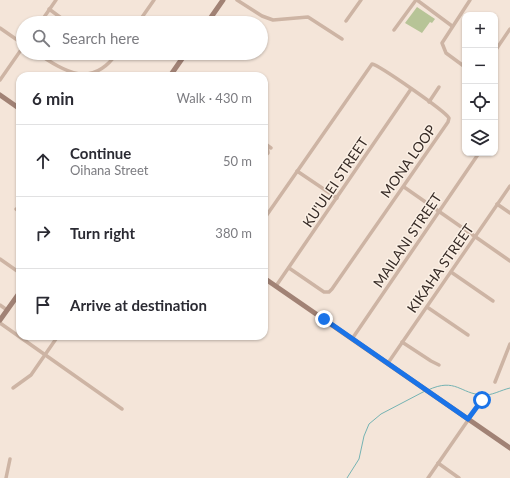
<!DOCTYPE html>
<html lang="en">
<head>
<meta charset="utf-8">
<style>
  :root { --surface:#fff; --page:#f2f2f3; --text:#2b2b33; --muted:#7c7c81; --line:#e1e1e2 }
  body { margin:0; font-family:Lato,sans-serif; background:var(--page); color:var(--text) }
  .controls { position:absolute; right:12px; top:12px; display:grid; overflow:hidden; border-radius:8px; box-shadow:0 1px 3px #0004 }
  .controls button { width:36px; height:36px; display:grid; place-items:center; padding:0; border:0; border-bottom:1px solid var(--line); background:var(--surface); color:var(--text); font:20px sans-serif }
  .stop { position:absolute; width:12px; height:12px; margin:-9px; border:3px solid #1a73e8; border-radius:50%; background:#fff }
  .stop.end { background:#1a73e8; border-color:#fff; box-shadow:0 1px 4px #0008 }
  .list { margin:0; padding:0; list-style:none }
  h2 { display:flex; justify-content:space-between; align-items:center; height:52px; margin:0; padding:0 16px; font-size:17px }
  h2 small { font-size:13px; font-weight:400; color:var(--muted) }
  .list li { display:grid; grid-template-columns:26px 1fr auto; gap:12px; align-items:center; box-sizing:border-box; height:72px; padding:0 16px; border-top:1px solid var(--line) }
  .list b { display:block; font-size:15px; white-space:nowrap }
  .list p { margin:0; font-size:13px; white-space:nowrap; color:var(--muted) }
  .list em { font-size:13px; font-style:normal; color:var(--muted) }
  .icon { flex:none; width:22px; height:22px; fill:none; stroke:currentColor; stroke-width:2; stroke-linecap:round; stroke-linejoin:round }
  .map { position:relative; flex:none; width:510px; height:478px; overflow:hidden }
  .search { position:absolute; background:var(--surface); box-shadow:0 1px 3px #0004; left:16px; top:16px; width:252px; height:44px; display:flex; align-items:center; gap:10px; box-sizing:border-box; padding:0 14px; border-radius:22px; color:var(--muted); font-size:15px }
  .panel { position:absolute; background:var(--surface); box-shadow:0 1px 3px #0004; left:16px; top:72px; width:252px; height:268px; border-radius:12px }
  .map>svg:first-child { display:block }
</style>
</head>
<body>
<div class="map">
<svg width="510" height="478" viewBox="0 0 510 478">
  <rect width="100%" height="100%" fill="#f4e5d9"/>
  <!-- green -->
  <path fill="#b7c497" d="M 417,7 L 435,19 L 432,23 L 430,22 L 422,33 L 405,23 Z"/>
  <g fill="none" stroke-linecap="round" stroke-linejoin="round">
    <!-- stream -->
    <g stroke="#75b3b3" stroke-width="1">
      <path d="M 428,390 C 456,377 460,394 483,395 C 491,396 501,390 510,388"/>
      <path d="M 347,478 L 359,459 L 364,436 L 369,424 L 381,414 L 425,391"/>
    </g>
    <!-- street -->
    <g stroke="#cdb4a4" stroke-width="3.5">
      <path d="M 237,0 L 262,16 L 273,20 L 308,17 L 342,39"/>
      <path d="M 417,0 L 452,26"/>
      <path d="M 49,9 L 68,23"/>
      <path d="M 346,21 L 361,0"/>
      <path d="M 40,23 L 56,0"/>
      <path d="M 138,23 L 154,0"/>
      <path d="M 0,28 L 23,44"/>
      <path d="M 394,30 L 416,0"/>
      <path d="M 495,51 L 510,29"/>
      <path d="M 37,53 C 65,72 92,89 117,53"/>
      <path d="M 465,67 L 446,53 L 442,43 L 470,0"/>
      <path d="M 0,80 L 23,47"/>
      <path d="M 429,102 L 439,87"/>
      <path d="M 495,129 L 496,128"/>
      <path d="M 264,143 L 271,148"/>
      <path d="M 264,157 L 268,153 L 267,145"/>
      <path d="M 297,171 L 337,198"/>
      <path d="M 404,187 L 510,261"/>
      <path d="M 497,204 L 510,213"/>
      <path d="M 16,209 L 20,212"/>
      <path d="M 264,219 L 372,64 C 379,65 445,111 449,118 L 448,122 L 332,289 L 329,292 L 324,292 L 289,268"/>
      <path d="M 0,259 L 20,273"/>
      <path d="M 451,272 L 493,301"/>
      <path d="M 276,286 L 411,89"/>
      <path d="M 0,305 L 7,310"/>
      <path d="M 427,307 L 468,335"/>
      <path d="M 0,323 L 122,409"/>
      <path d="M 352,339 L 479,153"/>
      <path d="M 402,342 L 431,361 L 439,365"/>
      <path d="M 388,363 L 510,186"/>
      <path d="M 495,382 L 510,344"/>
      <path d="M 13,388 L 31,375 L 58,336"/>
      <path d="M 438,463 L 459,478"/>
      <path d="M 6,478 L 10,459"/>
      <path d="M 428,478 L 482,400"/>
    </g>
    <!-- secondary -->
    <g stroke="#a18275" stroke-width="5">
      <path d="M 207,23 L 223,0"/>
      <path d="M 170,76 L 186,53"/>
      <path d="M 0,95 L 20,109"/>
      <path d="M 264,278 L 510,448"/>
      <path d="M 0,320 L 20,292"/>
    </g>
  </g>
  <g fill="none" stroke-linecap="round" stroke-linejoin="round">
    <!-- route -->
    <path stroke="#1a73e8" stroke-width="5" d="M 324,319 L 468,419 L 482,400"/>
  </g>
  <g text-anchor="middle" dominant-baseline="central" stroke-width="3" stroke-linejoin="round" paint-order="stroke">
    <!-- street labels -->
    <g font-size="14" fill="#372b26" stroke="#fbf0e5">
      <text transform="translate(408 161) rotate(-55)">MONA LOOP</text>
      <text transform="translate(335 182) rotate(-56)">KU'ULEI STREET</text>
      <text transform="translate(407 240) rotate(-56)">MAILANI STREET</text>
      <text transform="translate(440 268) rotate(-55)">KIKAHA STREET</text>
    </g>
  </g>
</svg>
<div class="controls">
<button>+</button>
<button>−</button>
<button><svg class="icon" aria-label="locate" viewBox="0 0 24 24"><circle cx="12" cy="12" r="6"/><path d="M12 2v4M12 18v4M2 12h4M18 12h4"/></svg></button>
<button><svg class="icon" aria-label="layers" viewBox="0 0 24 24"><path d="M12 4l9 5-9 5-9-5zM3 14l9 5 9-5"/></svg></button>
</div>
<div class="stop" style="left:482px;top:400px"></div>
<div class="stop end" style="left:324px;top:319px"></div>
<div class="search"><svg class="icon" aria-label="search" viewBox="0 0 24 24"><circle cx="10" cy="10" r="6"/><path d="M15 15l6 6"/></svg>Search here</div>
<section class="panel">
<h2>6 min<small>Walk · 430 m</small></h2>
<ul class="list">
<li><svg class="icon" aria-label="ahead" viewBox="0 0 24 24"><path d="M12 20V5M6 11l6-6 6 6"/></svg><div><b>Continue</b><p>Oihana Street</p></div><em>50 m</em></li>
<li><svg class="icon" aria-label="right" viewBox="0 0 24 24"><path d="M7 20v-9h11M14 6l5 5-5 5"/></svg><div><b>Turn right</b></div><em>380 m</em></li>
<li><svg class="icon" aria-label="arrive" viewBox="0 0 24 24"><path d="M6 21V4h12l-3 4 3 4H6"/></svg><div><b>Arrive at destination</b></div></li>
</ul>
</section>
</div>
</body>
</html>
